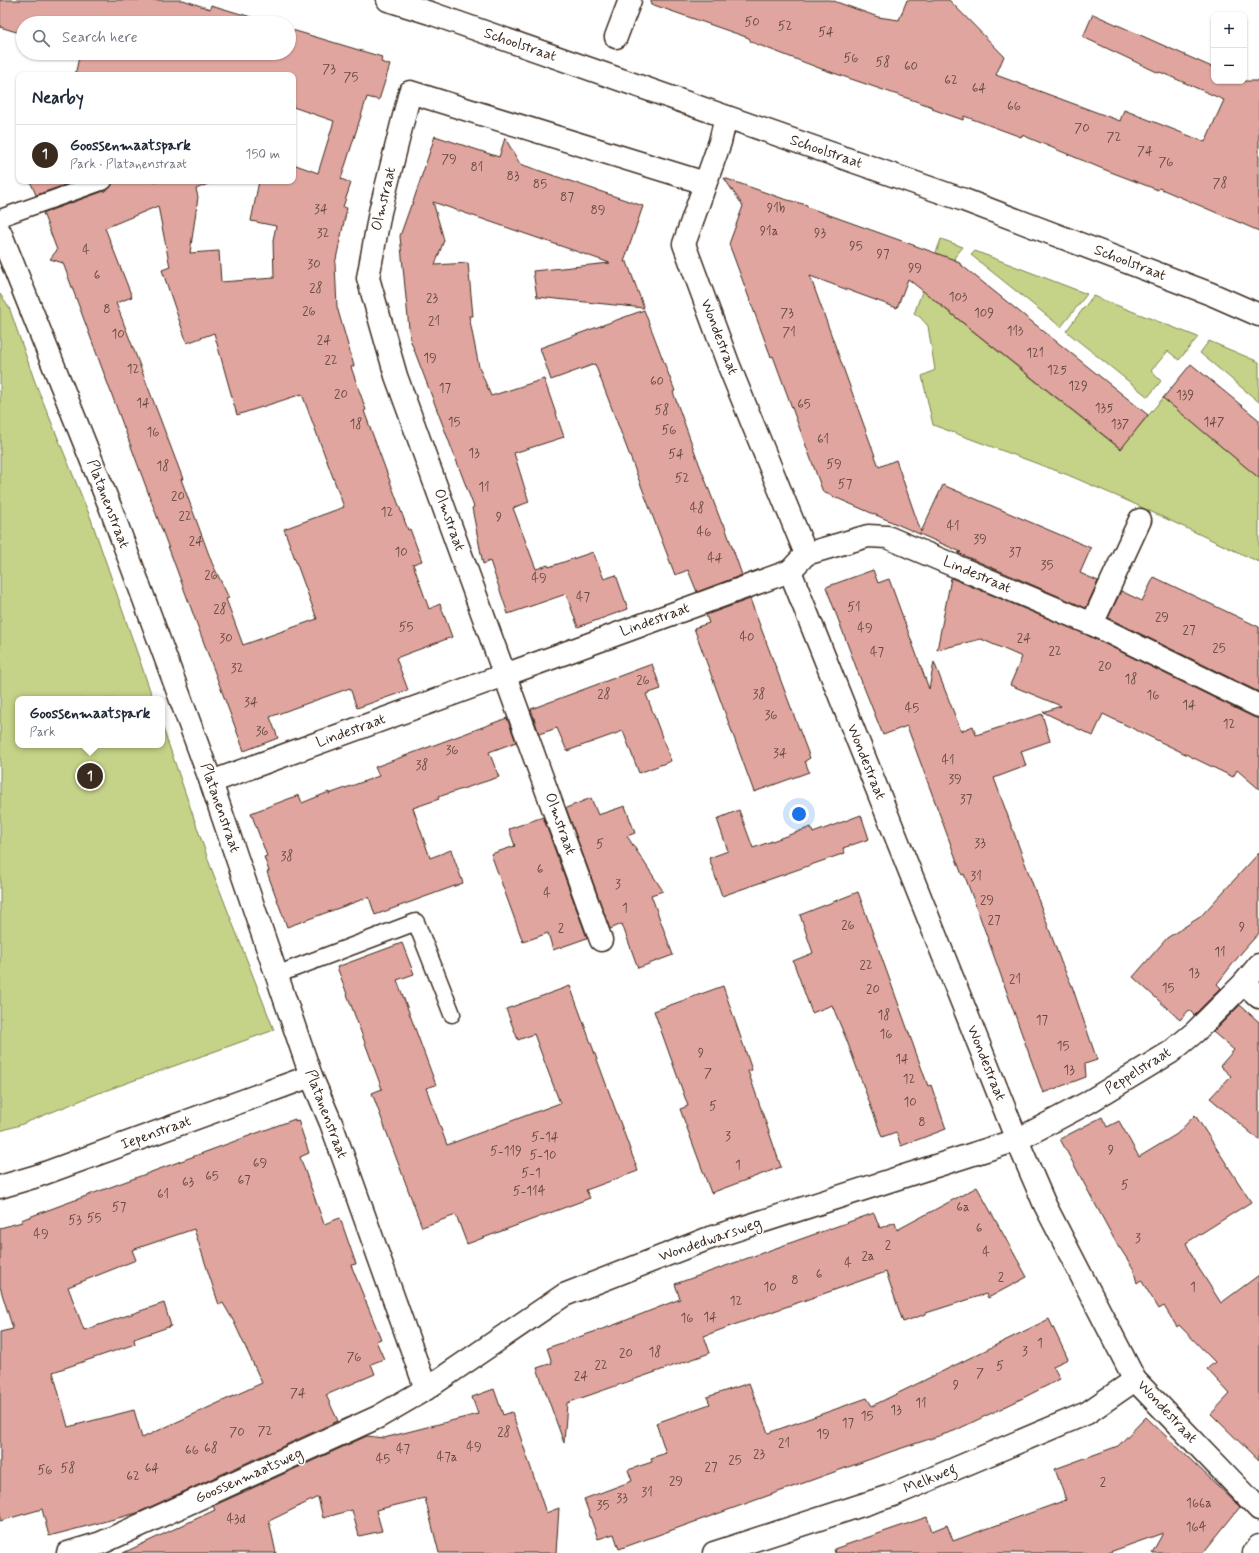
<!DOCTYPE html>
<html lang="en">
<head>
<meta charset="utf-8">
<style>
  :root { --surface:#fff; --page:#f2f2f3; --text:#1f2937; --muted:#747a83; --line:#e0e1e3; --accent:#3b2a1e }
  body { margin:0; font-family:Mynerve,sans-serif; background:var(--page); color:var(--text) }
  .controls { position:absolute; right:12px; top:12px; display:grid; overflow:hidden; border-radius:8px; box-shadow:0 1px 3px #0004 }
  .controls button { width:36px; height:36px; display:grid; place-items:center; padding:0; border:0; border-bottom:1px solid var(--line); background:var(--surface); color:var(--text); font:20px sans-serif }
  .you { position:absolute; left:799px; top:814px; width:14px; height:14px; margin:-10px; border:3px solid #fff; border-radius:50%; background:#1a73e8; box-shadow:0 0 0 6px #1a73e833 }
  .badge { display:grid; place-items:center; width:26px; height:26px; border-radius:50%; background:var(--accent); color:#fff; font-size:13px; font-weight:700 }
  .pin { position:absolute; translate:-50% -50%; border:2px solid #fff; box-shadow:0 1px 4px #0006 }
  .popup { position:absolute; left:15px; top:696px; width:150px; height:52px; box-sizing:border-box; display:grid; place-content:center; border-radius:8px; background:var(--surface); filter:drop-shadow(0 1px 3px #0005); font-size:13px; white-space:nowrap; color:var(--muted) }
  .popup b { font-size:15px; color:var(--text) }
  .popup::after { content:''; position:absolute; left:50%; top:100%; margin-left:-8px; border:8px solid transparent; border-top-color:var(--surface) }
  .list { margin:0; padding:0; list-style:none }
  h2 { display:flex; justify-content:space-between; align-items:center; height:52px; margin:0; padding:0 16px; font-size:17px }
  h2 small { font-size:13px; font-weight:400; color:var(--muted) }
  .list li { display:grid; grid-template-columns:26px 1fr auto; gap:12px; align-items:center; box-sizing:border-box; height:60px; padding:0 16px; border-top:1px solid var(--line) }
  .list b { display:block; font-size:15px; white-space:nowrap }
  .list p { margin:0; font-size:13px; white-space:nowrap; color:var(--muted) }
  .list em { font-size:13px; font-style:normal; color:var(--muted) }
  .icon { flex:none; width:22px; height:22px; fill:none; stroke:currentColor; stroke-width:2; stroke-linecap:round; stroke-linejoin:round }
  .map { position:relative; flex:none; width:1259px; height:1553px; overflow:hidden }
  .search { position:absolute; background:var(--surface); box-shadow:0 1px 3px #0004; left:16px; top:16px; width:280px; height:44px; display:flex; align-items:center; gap:10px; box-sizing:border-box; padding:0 14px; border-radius:22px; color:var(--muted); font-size:15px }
  .panel { position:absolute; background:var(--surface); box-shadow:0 1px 3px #0004; left:16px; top:72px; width:280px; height:112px; border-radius:8px }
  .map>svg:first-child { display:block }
</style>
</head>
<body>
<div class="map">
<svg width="1259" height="1553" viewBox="0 0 1259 1553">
  <rect width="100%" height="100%" fill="#fff"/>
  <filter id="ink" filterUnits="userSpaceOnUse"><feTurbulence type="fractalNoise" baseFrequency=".025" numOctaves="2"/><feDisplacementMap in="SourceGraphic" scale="8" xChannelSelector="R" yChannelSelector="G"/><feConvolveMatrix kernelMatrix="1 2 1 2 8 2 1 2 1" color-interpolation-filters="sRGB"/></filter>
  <g filter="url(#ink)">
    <!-- green -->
    <g fill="#c4d387" stroke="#807e52">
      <path d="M 941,239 L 963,247 L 954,258 L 963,266 L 935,301 L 1120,449 L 1163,398 L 1259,478 L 1259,562 L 1128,501 L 1068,475 L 933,425 L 922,376 L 935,370 L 928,326 L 920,317 L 914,314 Z"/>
      <path d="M 975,251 L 1087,294 L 1061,327 L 971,255 Z"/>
      <path d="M 0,294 L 9,307 L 35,382 L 91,519 L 153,699 L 18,699 L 18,745 L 162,745 L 162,725 L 210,865 L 274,1030 L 99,1093 L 20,1125 L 0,1131 Z"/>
      <path d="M 1093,296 L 1198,337 L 1179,360 L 1168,351 L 1151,371 L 1161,381 L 1148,397 L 1066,331 Z"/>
      <path d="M 1209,341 L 1259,362 L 1259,402 L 1200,353 Z"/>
    </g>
    <!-- building -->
    <g fill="#e0a59f" stroke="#3b2a1e" fill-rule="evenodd">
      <path d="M 0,0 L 183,0 L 210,9 L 211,5 L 271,23 L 23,23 L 23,34 L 0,27 Z"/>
      <path d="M 651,0 L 831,0 L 878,17 L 899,20 L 907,0 L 949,0 L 1004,56 L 996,75 L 1120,121 L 1124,110 L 1205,142 L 1224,100 L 1160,72 L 1159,73 L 1083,37 L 1093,14 L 1214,68 L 1214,81 L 1259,81 L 1259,231 L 1159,188 L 1158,190 L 1103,169 L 1022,135 L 1021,137 L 964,116 L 963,120 L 932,109 L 933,107 L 819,68 L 751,42 L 749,38 L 651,4 Z"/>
      <path d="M 289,29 L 382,57 L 381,62 L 390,65 L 379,100 L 367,97 L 341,179 L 351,183 L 343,207 L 347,208 L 335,264 L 337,307 L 354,366 L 351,367 L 366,410 L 364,411 L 408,530 L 410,529 L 422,561 L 413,564 L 429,609 L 440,604 L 452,637 L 396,658 L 408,690 L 357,708 L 350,688 L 294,708 L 270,717 L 278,738 L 244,751 L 63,263 L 50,259 L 57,250 L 43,213 L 107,190 L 111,187 L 113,181 L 215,181 L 196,189 L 198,197 L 190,253 L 219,251 L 221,282 L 274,278 L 273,240 L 276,226 L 251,221 L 259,181 L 293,181 L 293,164 L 318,173 L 334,121 L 293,107 L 293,75 L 75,75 L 80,53 L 289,53 ZM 158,206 L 170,267 L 162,270 L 187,343 L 214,333 L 237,415 L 302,394 L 344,507 L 284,529 L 317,619 L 243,645 L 226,599 L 229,598 L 212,563 L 181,479 L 183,479 L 116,303 L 132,297 L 105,228 Z"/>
      <path d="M 435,136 L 499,157 L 505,138 L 520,164 L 643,206 L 624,262 L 627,262 L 644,308 L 537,297 L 533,271 L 610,263 L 433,202 L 444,240 L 435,265 L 468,263 L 473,316 L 469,316 L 479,367 L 491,396 L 544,379 L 564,437 L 514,453 L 529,502 L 513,508 L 536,569 L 548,565 L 549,567 L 593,552 L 604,579 L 616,575 L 628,609 L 578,627 L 566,594 L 508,614 L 490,561 L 483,564 L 472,508 L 474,507 L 410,339 L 400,236 L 411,205 L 412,205 Z"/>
      <path d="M 724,178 L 784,199 L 807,205 L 807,207 L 955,260 L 1148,415 L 1121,449 L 908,279 L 897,308 L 810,276 L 879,467 L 896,460 L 921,532 L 943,485 L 1091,548 L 1080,573 L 1098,581 L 1086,608 L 958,553 L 961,552 L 823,492 L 773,356 L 771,357 L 729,244 L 743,206 Z"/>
      <path d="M 30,181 L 76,181 L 36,195 Z"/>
      <path d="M 644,310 L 675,391 L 673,392 L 697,458 L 722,524 L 724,524 L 742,575 L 697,592 L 688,570 L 675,575 L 595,364 L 551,380 L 540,348 Z"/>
      <path d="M 1191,364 L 1259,420 L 1259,478 L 1163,398 Z"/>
      <path d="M 873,570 L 878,583 L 889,579 L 929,689 L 934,662 L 961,731 L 973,726 L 976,735 L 1042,714 L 1050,741 L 1021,751 L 1026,766 L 994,778 L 1061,962 L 1072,986 L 1097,1060 L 1085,1064 L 1086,1077 L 1043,1093 L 980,917 L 964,874 L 962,875 L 907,726 L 883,735 L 859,675 L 826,587 Z"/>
      <path d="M 1154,577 L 1259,627 L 1259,692 L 1108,618 L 1121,591 L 1142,601 Z"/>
      <path d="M 951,578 L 1087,635 L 1253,717 L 1259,718 L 1259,789 L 1237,770 L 1233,777 L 1103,714 L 1093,736 L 1043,712 L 1061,706 L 1010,685 L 1022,657 L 981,639 L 937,650 Z"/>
      <path d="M 750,599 L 810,758 L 805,761 L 809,772 L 754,792 L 694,628 L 709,623 L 706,615 Z"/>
      <path d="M 652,664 L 661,689 L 646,694 L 671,761 L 639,773 L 623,731 L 567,751 L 557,728 L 539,734 L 531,709 Z"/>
      <path d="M 507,718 L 516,742 L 489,752 L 499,777 L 438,797 L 439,799 L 413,808 L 430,858 L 451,850 L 463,883 L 375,915 L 369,897 L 287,927 L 267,872 L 269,871 L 264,857 L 267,856 L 251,813 L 299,795 L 302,803 L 329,792 L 329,794 L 379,776 L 375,767 Z"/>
      <path d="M 591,798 L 598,815 L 625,806 L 635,833 L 627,836 L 663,891 L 651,895 L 673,955 L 638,968 L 622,924 L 610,929 L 566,808 Z"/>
      <path d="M 739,810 L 753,848 L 811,827 L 813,833 L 861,815 L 869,839 L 843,848 L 845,853 L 722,896 L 709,858 L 728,851 L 717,819 Z"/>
      <path d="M 543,817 L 587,938 L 553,950 L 548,933 L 523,942 L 491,854 L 515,846 L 509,829 Z"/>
      <path d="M 1259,853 L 1259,933 L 1242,952 L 1217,984 L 1221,988 L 1194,1015 L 1189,1010 L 1180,1020 L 1133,977 L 1167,938 L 1200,917 Z"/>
      <path d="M 858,892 L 928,1086 L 931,1085 L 946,1129 L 901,1146 L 896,1132 L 882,1137 L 847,1041 L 832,1005 L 812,1013 L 793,961 L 813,953 L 800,915 Z"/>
      <path d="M 402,943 L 414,974 L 397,980 L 436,1085 L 426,1088 L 447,1145 L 560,1103 L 534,1034 L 518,1040 L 506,1009 L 570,986 L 638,1171 L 586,1190 L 590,1198 L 467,1244 L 456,1215 L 422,1227 L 372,1093 L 382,1089 L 337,967 Z"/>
      <path d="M 723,986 L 752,1070 L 748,1071 L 781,1167 L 711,1193 L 680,1109 L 688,1106 L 654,1011 Z"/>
      <path d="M 1240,1005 L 1259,1022 L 1259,1140 L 1210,1098 L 1231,1076 L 1220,1066 L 1234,1050 L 1213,1032 Z"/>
      <path d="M 1195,1115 L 1251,1202 L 1186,1243 L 1196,1264 L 1221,1303 L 1259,1275 L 1259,1461 L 1211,1414 L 1230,1394 L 1207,1369 L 1215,1362 L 1179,1325 L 1177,1327 L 1164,1306 L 1159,1309 L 1141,1280 L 1137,1283 L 1133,1268 L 1120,1248 L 1119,1248 L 1060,1139 L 1102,1117 L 1107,1127 L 1119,1121 L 1139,1157 L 1177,1134 Z"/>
      <path d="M 295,1119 L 295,1121 L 298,1120 L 309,1153 L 300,1157 L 324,1224 L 340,1218 L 356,1264 L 351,1265 L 381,1339 L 376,1341 L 384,1359 L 371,1364 L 375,1374 L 326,1395 L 338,1421 L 137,1513 L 49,1536 L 42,1509 L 0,1521 L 0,1332 L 13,1329 L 0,1287 L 0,1228 L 22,1222 L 21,1220 ZM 194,1229 L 219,1305 L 223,1303 L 234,1322 L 262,1383 L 142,1438 L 134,1410 L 68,1427 L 53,1372 L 135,1344 L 134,1339 L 171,1326 L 164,1303 L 84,1330 L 68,1287 L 136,1260 L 132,1250 Z"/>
      <path d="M 977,1187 L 1027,1277 L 988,1298 L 986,1294 L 926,1313 L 926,1314 L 903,1322 L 886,1272 L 728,1327 L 704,1336 L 710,1353 L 567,1403 L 564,1443 L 537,1368 L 552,1363 L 547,1348 L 614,1325 L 680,1299 L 675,1284 L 692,1278 L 874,1213 L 880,1228 L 895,1222 L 897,1230 Z"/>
      <path d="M 1049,1319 L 1068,1359 L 1053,1366 L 1060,1379 L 1015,1402 L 954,1431 L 893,1451 L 619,1549 L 614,1534 L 598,1539 L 584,1499 L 632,1481 L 628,1470 L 652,1462 L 651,1458 L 666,1453 L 656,1423 L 710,1404 L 707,1397 L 749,1383 L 768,1433 L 867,1398 L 872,1406 Z"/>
      <path d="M 494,1389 L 503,1415 L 512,1412 L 546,1513 L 559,1508 L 556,1553 L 439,1553 L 425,1498 L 376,1510 L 382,1531 L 359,1536 L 352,1510 L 323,1518 L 318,1497 L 269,1521 L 276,1553 L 123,1553 L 215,1510 L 213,1506 L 367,1436 L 384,1438 L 478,1414 L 472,1397 Z"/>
      <path d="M 1146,1417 L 1240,1507 L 1203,1553 L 1152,1553 L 1163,1533 L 1107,1553 L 835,1553 L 834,1549 L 927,1517 L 932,1531 L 947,1525 L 953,1541 L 1066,1500 L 1055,1469 L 1118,1446 Z"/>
    </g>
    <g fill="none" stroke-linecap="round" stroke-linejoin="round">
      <defs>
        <g id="service">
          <path d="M 0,218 L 104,181"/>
          <path d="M 276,975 L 416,922 L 452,1014"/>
        </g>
        <g id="minor">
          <path d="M 616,37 L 630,0"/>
          <path d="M 726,117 L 720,142 L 684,244 L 729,366 L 806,554"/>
          <path d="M 0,232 L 111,509 L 211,782 L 311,1076 L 331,1123 L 426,1389"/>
          <path d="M 790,571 L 1017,1140 L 1045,1205 L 1135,1380 L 1259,1509"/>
          <path d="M 1092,624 L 1140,520"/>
          <path d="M 211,782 L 790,571 L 806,554 L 868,536 L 887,537 L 1092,624 L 1259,706"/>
          <path d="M 601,940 L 396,376 L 368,278 L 380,212 L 410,92 L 705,183"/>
          <path d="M 1244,983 L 1259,997"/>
          <path d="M 0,1187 L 37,1176 L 311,1076"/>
          <path d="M 68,1553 L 101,1543 L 378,1417 L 426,1389 L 564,1295 L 707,1239 L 1017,1140 L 1087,1103 L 1171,1052 L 1195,1032 L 1244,983 L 1259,965"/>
          <path d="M 714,1553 L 893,1495 L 1087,1413 L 1135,1380"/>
          <path d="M 1254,1553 L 1259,1546"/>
        </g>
        <path id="tertiary" d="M 388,0 L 430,13 L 964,200 L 1211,294 L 1259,315"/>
      </defs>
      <!-- service casing -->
      <use href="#service" stroke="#3b2a1e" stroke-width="19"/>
      <!-- minor casing -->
      <use href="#minor" stroke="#3b2a1e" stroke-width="25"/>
      <!-- tertiary casing -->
      <use href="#tertiary" stroke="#3b2a1e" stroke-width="25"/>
      <!-- service -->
      <use href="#service" stroke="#fff" stroke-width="16"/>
      <!-- minor -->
      <use href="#minor" stroke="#fff" stroke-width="22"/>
      <!-- tertiary -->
      <use href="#tertiary" stroke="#fff" stroke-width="22"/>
    </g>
  </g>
  <g text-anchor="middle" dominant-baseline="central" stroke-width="3" stroke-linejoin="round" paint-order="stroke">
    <!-- number labels -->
    <g font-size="13" fill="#64493e">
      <text x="752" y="22">50</text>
      <text x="785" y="26">52</text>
      <text x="826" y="32">54</text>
      <text x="851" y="58">56</text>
      <text x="883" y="62">58</text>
      <text x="911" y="66">60</text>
      <text x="329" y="69">73</text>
      <text x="351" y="77">75</text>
      <text x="951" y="80">62</text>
      <text x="979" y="88">64</text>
      <text x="1014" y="106">66</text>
      <text x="1082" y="128">70</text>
      <text x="1114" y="137">72</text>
      <text x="1145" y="151">74</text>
      <text x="449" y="159">79</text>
      <text x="1166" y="162">76</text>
      <text x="477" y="167">81</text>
      <text x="513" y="176">83</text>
      <text x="1220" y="183">78</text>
      <text x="540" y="184">85</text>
      <text x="567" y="197">87</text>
      <text x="776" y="208">91b</text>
      <text x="321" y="209">34</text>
      <text x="598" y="210">89</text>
      <text x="769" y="231">91a</text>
      <text x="323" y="233">32</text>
      <text x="820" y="233">93</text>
      <text x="856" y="246">95</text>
      <text x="86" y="250">4</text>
      <text x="883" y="254">97</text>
      <text x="314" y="264">30</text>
      <text x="915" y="268">99</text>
      <text x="97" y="275">6</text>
      <text x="316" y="288">28</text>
      <text x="958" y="297">103</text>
      <text x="432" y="298">23</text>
      <text x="107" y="309">8</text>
      <text x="309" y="311">26</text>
      <text x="787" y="313">73</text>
      <text x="984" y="313">109</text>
      <text x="434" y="321">21</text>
      <text x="1015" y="331">113</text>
      <text x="789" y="332">71</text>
      <text x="118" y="334">10</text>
      <text x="324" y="340">24</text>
      <text x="1035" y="353">121</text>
      <text x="430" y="358">19</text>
      <text x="331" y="360">22</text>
      <text x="133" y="369">12</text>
      <text x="1057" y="370">125</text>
      <text x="657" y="381">60</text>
      <text x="1078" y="386">129</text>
      <text x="445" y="388">17</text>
      <text x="341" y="394">20</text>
      <text x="1185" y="395">139</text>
      <text x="143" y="403">14</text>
      <text x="804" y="404">65</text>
      <text x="1104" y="408">135</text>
      <text x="662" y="410">58</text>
      <text x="454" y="422">15</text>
      <text x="1214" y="422">147</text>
      <text x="356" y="424">18</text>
      <text x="1120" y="424">137</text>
      <text x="669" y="430">56</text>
      <text x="153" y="432">16</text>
      <text x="823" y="439">61</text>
      <text x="474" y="453">13</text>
      <text x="676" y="454">54</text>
      <text x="834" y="464">59</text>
      <text x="163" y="466">18</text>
      <text x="682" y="478">52</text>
      <text x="845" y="484">57</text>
      <text x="484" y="487">11</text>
      <text x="178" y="496">20</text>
      <text x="697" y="508">48</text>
      <text x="387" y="512">12</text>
      <text x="185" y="516">22</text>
      <text x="499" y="517">9</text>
      <text x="953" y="526">41</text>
      <text x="704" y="532">46</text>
      <text x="980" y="539">39</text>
      <text x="196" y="541">24</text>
      <text x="401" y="552">10</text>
      <text x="1015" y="552">37</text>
      <text x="715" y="558">44</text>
      <text x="1047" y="565">35</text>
      <text x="211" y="575">26</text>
      <text x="539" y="578">49</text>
      <text x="583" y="597">47</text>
      <text x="854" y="607">51</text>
      <text x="220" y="609">28</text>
      <text x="1162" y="617">29</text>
      <text x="406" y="627">55</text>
      <text x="865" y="628">49</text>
      <text x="1189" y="630">27</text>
      <text x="747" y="637">40</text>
      <text x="226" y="638">30</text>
      <text x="1024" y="638">24</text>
      <text x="1219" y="648">25</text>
      <text x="1055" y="651">22</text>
      <text x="877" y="652">47</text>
      <text x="1105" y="666">20</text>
      <text x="237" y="668">32</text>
      <text x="1131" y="679">18</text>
      <text x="643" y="680">26</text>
      <text x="604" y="694">28</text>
      <text x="759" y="694">38</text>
      <text x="1153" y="695">16</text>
      <text x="251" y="702">34</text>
      <text x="1189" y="705">14</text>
      <text x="912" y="708">45</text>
      <text x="771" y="715">36</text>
      <text x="1229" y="724">12</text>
      <text x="262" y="731">36</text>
      <text x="452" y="750">36</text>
      <text x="780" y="753">34</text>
      <text x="948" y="760">41</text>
      <text x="422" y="765">38</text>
      <text x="955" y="779">39</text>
      <text x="966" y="799">37</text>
      <text x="980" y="843">33</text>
      <text x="600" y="844">5</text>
      <text x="287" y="856">38</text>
      <text x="540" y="869">6</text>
      <text x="976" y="876">31</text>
      <text x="618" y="884">3</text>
      <text x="547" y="893">4</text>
      <text x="987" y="900">29</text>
      <text x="625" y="908">1</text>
      <text x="994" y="920">27</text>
      <text x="848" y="925">26</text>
      <text x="1242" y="927">9</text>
      <text x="561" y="928">2</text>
      <text x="1220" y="952">11</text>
      <text x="866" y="965">22</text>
      <text x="1194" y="973">13</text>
      <text x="1015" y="979">21</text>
      <text x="1168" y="988">15</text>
      <text x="873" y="989">20</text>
      <text x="884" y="1015">18</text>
      <text x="1042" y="1020">17</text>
      <text x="886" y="1034">16</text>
      <text x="1063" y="1046">15</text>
      <text x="701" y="1053">9</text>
      <text x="902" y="1059">14</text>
      <text x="1069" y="1070">13</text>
      <text x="708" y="1073">7</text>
      <text x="909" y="1079">12</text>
      <text x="910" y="1102">10</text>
      <text x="713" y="1106">5</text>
      <text x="922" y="1122">8</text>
      <text x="728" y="1136">3</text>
      <text x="545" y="1137">5-14</text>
      <text x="1111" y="1150">9</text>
      <text x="506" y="1151">5-119</text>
      <text x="543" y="1155">5-10</text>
      <text x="260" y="1163">69</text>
      <text x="738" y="1165">1</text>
      <text x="531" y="1173">5-1</text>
      <text x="212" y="1176">65</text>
      <text x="244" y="1180">67</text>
      <text x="188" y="1182">63</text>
      <text x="1125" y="1185">5</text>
      <text x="529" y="1191">5-114</text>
      <text x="163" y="1194">61</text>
      <text x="119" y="1207">57</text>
      <text x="963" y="1207">6a</text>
      <text x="94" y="1218">55</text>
      <text x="75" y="1220">53</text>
      <text x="979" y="1228">6</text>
      <text x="41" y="1234">49</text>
      <text x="1138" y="1238">3</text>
      <text x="888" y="1245">2</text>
      <text x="986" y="1252">4</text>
      <text x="868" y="1256">2a</text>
      <text x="848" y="1263">4</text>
      <text x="819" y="1274">6</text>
      <text x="1001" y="1277">2</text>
      <text x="795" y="1280">8</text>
      <text x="770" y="1287">10</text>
      <text x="1193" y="1287">1</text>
      <text x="736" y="1301">12</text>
      <text x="710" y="1317">14</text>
      <text x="687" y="1318">16</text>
      <text x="1040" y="1343">1</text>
      <text x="1025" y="1351">3</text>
      <text x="655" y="1352">18</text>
      <text x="626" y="1353">20</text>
      <text x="354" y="1357">76</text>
      <text x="601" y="1365">22</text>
      <text x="1000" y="1366">5</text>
      <text x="980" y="1373">7</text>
      <text x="581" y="1376">24</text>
      <text x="956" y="1385">9</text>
      <text x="298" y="1393">74</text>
      <text x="921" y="1403">11</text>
      <text x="896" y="1410">13</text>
      <text x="867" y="1416">15</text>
      <text x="848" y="1423">17</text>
      <text x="265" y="1431">72</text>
      <text x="237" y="1432">70</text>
      <text x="504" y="1432">28</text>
      <text x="823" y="1434">19</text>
      <text x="784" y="1443">21</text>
      <text x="474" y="1447">49</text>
      <text x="211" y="1448">68</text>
      <text x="403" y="1449">47</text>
      <text x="192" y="1450">66</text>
      <text x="759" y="1454">23</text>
      <text x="447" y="1457">47a</text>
      <text x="383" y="1459">45</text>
      <text x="735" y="1460">25</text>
      <text x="711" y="1467">27</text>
      <text x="68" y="1468">58</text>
      <text x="152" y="1468">64</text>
      <text x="45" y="1470">56</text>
      <text x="133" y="1476">62</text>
      <text x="676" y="1481">29</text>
      <text x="1103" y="1482">2</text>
      <text x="647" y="1492">31</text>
      <text x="622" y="1498">33</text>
      <text x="1199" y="1503">166a</text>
      <text x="603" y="1505">35</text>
      <text x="236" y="1519">43d</text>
      <text x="1196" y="1527">164</text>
    </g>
    <!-- street labels -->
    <g font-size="15" fill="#3b2a1e" stroke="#fff">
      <text transform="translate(520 45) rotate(19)">Schoolstraat</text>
      <text transform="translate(826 152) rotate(19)">Schoolstraat</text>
      <text transform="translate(384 199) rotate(-77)">Olmstraat</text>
      <text transform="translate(1130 263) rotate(21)">Schoolstraat</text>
      <text transform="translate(719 337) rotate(69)">Wondestraat</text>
      <text transform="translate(108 504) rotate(69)">Platanenstraat</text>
      <text transform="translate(449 520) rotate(70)">Olmstraat</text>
      <text transform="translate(977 575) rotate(23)">Lindestraat</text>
      <text transform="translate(655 620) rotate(-20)">Lindestraat</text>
      <text transform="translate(351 731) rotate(-20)">Lindestraat</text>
      <text transform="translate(866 762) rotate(68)">Wondestraat</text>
      <text transform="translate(220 808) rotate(71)">Platanenstraat</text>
      <text transform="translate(560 824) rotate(70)">Olmstraat</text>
      <text transform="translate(986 1063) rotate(68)">Wondestraat</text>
      <text transform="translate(1138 1071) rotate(-32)">Peppelstraat</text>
      <text transform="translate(326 1114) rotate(69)">Platanenstraat</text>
      <text transform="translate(156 1133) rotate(-20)">Iepenstraat</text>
      <text transform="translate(710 1240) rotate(-19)">Wondedwarsweg</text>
      <text transform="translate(1167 1412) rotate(47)">Wondestraat</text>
      <text transform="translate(249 1476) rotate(-24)">Goossenmaatsweg</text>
      <text transform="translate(930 1479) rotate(-23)">Melkweg</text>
    </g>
  </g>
</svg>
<div class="controls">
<button>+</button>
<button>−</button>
</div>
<div class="you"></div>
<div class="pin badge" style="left:90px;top:776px">1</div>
<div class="popup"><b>Goossenmaatspark</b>Park</div>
<div class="search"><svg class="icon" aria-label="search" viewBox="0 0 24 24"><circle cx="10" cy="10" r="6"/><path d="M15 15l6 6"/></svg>Search here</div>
<section class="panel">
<h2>Nearby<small></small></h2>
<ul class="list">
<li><span class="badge">1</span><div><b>Goossenmaatspark</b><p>Park · Platanenstraat</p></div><em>150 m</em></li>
</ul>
</section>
</div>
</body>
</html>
